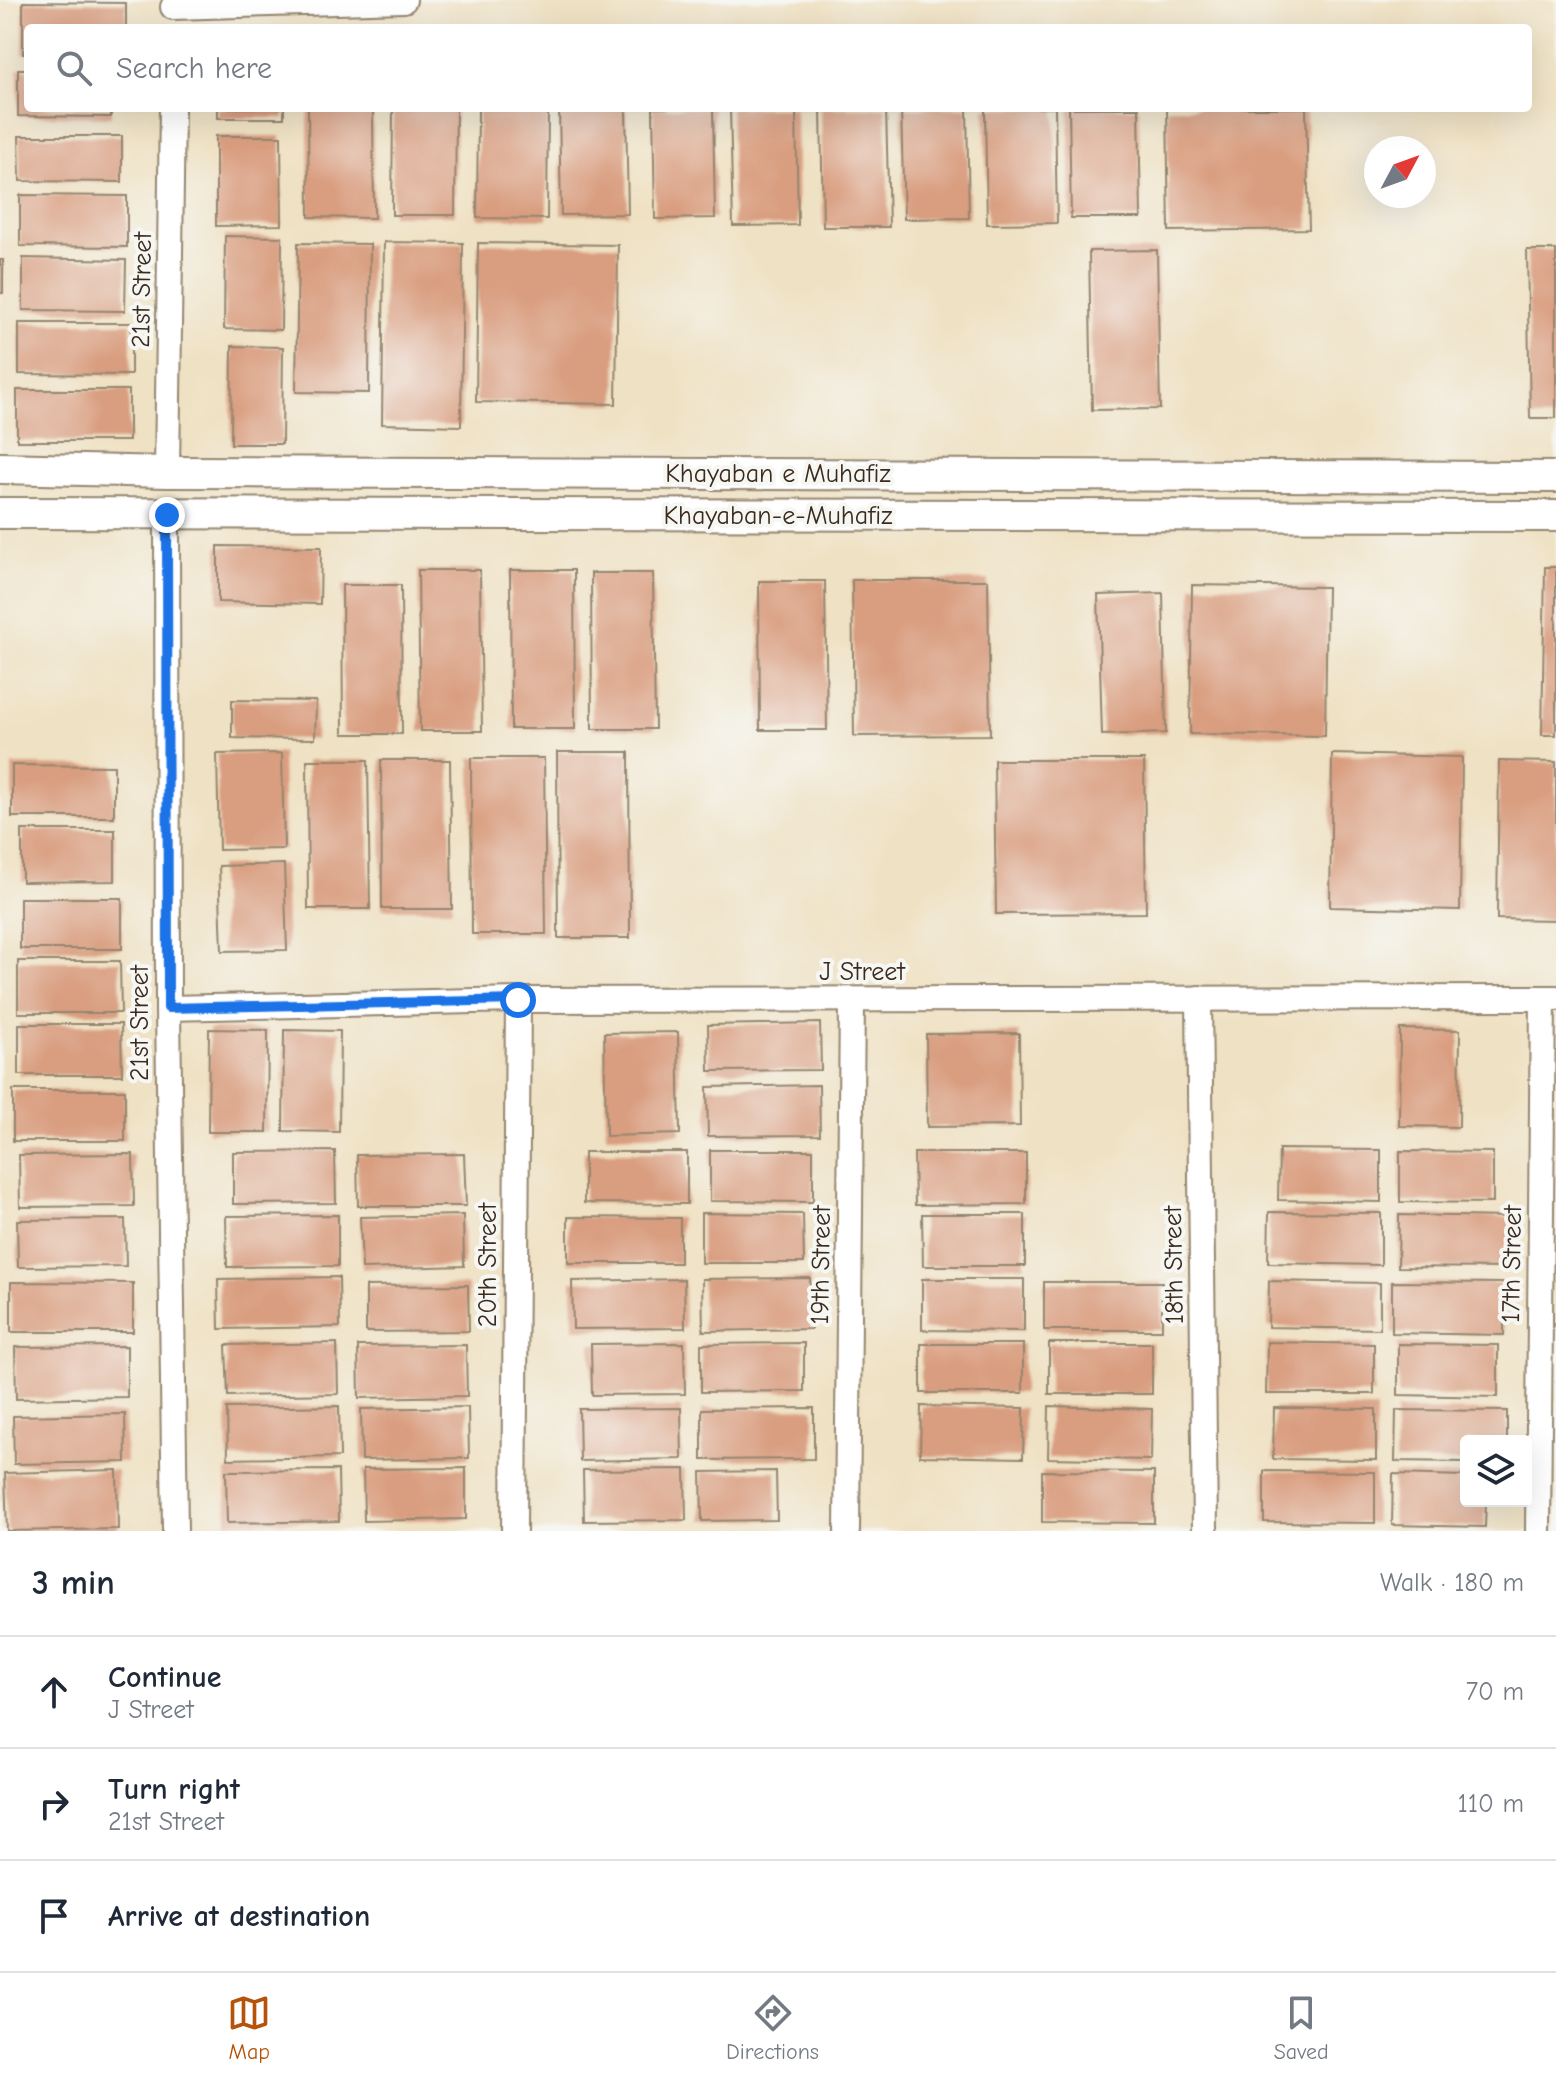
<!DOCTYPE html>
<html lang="en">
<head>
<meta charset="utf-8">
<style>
  :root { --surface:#fff; --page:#f2f2f3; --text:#1f2937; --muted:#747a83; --line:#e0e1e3; --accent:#b45309 }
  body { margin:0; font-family:"Comic Neue",sans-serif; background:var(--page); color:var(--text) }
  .controls { position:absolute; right:24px; bottom:24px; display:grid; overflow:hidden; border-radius:8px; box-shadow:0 8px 32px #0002 }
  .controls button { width:72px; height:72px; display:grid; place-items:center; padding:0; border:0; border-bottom:2px solid var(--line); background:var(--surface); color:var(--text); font:40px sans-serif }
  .compass { position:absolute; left:1364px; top:136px; width:72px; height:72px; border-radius:50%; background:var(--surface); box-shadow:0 8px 32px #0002; rotate:49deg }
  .stop { position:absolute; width:24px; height:24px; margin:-18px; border:6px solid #1a73e8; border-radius:50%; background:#fff }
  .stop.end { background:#1a73e8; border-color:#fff; box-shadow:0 2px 8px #0008 }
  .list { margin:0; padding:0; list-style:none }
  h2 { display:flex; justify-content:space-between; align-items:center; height:104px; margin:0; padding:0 32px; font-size:34px }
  h2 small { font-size:26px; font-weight:400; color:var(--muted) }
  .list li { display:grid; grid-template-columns:52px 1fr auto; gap:24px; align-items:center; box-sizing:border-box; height:112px; padding:0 32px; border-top:2px solid var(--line) }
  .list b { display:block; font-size:30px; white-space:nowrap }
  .list p { margin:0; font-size:26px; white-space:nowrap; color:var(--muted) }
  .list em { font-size:26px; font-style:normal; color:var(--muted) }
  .icon { flex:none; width:44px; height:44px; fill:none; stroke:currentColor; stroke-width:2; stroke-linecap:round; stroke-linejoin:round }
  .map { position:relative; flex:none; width:1556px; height:1531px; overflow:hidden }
  .search { position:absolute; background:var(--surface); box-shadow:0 8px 32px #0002; left:24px; right:24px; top:24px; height:88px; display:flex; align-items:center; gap:20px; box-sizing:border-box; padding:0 28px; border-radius:8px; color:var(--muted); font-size:30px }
  .sheet { height:440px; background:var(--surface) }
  nav { display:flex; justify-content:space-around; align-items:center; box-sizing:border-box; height:112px; border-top:2px solid var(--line); background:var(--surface); font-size:22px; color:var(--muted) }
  nav a { display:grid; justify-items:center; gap:4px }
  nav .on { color:var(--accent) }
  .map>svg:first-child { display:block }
</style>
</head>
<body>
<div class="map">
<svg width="1556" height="1531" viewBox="0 0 1556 1531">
  <rect width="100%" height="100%" fill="#f6f6f2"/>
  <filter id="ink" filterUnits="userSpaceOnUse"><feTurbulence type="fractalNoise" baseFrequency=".0125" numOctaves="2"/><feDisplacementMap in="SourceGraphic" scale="16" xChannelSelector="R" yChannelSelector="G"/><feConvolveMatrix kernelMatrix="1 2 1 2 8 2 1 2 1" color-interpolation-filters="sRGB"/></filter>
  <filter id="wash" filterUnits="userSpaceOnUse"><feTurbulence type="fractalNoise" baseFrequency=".006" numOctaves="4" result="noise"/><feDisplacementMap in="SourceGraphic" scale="32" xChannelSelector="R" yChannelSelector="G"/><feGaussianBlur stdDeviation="1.8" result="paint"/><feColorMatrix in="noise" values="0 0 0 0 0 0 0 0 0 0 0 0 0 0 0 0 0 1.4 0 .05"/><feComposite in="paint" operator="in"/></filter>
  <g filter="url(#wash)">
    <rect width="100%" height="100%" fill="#efe1c3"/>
    <g id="blocks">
      <!-- building -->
      <g fill="#d99d7f">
        <path d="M 23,2 L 126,3 L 126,28 L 28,28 L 28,54 L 23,54 Z"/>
        <path d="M 18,69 L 28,69 L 28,108 L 111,108 L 111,117 L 18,116 Z"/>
        <rect x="218" y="108" width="66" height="10"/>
        <path d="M 308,108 L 373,108 L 374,218 L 309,217 Z"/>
        <path d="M 393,108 L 456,108 L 455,215 L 392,215 Z"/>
        <path d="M 478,108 L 548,108 L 547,219 L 477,218 Z"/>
        <path d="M 559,108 L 626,108 L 628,214 L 561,215 Z"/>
        <path d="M 653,108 L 713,108 L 715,218 L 655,219 Z"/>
        <path d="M 730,108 L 796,108 L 798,225 L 733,226 Z"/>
        <path d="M 821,108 L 886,108 L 889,227 L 823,227 Z"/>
        <path d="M 901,108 L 967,108 L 969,218 L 904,219 Z"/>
        <path d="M 985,108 L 1055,108 L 1057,223 L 987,224 Z"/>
        <path d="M 1069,108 L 1139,108 L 1141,218 L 1071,218 Z"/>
        <path d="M 1167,108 L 1306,108 L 1309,229 L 1169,231 Z"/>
        <path d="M 19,136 L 122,136 L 122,182 L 20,181 Z"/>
        <path d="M 216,136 L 281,136 L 282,225 L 216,226 Z"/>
        <path d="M 20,195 L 127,196 L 127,247 L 20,246 Z"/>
        <path d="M 225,236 L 282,237 L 281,330 L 224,329 Z"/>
        <path d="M 384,242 L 463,243 L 461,426 L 382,424 Z"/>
        <path d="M 298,243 L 370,244 L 369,393 L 296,392 Z"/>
        <path d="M 478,243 L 618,245 L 616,404 L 476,402 Z"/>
        <path d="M 1157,250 L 1160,409 L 1092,410 L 1089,251 Z"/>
        <path d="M 1527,250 L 1556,250 L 1556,418 L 1530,418 Z"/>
        <path d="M 23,258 L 126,260 L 125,311 L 23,310 Z"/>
        <rect x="0" y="260" width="3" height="33"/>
        <path d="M 19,323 L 131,323 L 131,375 L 19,374 Z"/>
        <path d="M 232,346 L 283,347 L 282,444 L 231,444 Z"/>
        <rect x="17" y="390" width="112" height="51"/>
        <path d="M 218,546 L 321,547 L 320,604 L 218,602 Z"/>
        <path d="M 1545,567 L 1556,567 L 1556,735 L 1542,735 Z"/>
        <path d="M 418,570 L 480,570 L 482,731 L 420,731 Z"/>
        <path d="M 510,570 L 574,570 L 575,729 L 511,729 Z"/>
        <path d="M 591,573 L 653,573 L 655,729 L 592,729 Z"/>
        <path d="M 852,580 L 988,580 L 990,735 L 854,736 Z"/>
        <path d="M 759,581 L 825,581 L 827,730 L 760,730 Z"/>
        <path d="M 342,585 L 401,585 L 402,734 L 343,734 Z"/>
        <path d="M 1192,585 L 1327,587 L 1325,736 L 1190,734 Z"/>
        <path d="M 1163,593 L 1166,733 L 1102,735 L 1098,595 Z"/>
        <path d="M 232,700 L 316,701 L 315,739 L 232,738 Z"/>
        <path d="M 557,752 L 629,752 L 630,938 L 558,938 Z"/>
        <path d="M 282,753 L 284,849 L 219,850 L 217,754 Z"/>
        <path d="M 1332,754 L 1462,757 L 1460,910 L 1330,907 Z"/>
        <path d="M 471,758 L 544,758 L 546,934 L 472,934 Z"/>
        <path d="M 307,760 L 368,760 L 370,909 L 308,909 Z"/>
        <path d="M 381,760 L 450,760 L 452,909 L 382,909 Z"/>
        <path d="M 994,760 L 1144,760 L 1146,913 L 996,914 Z"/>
        <path d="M 1499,761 L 1556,762 L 1556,920 L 1497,919 Z"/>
        <path d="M 12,765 L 114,766 L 114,817 L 12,817 Z"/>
        <path d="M 22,830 L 115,830 L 115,881 L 22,882 Z"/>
        <path d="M 284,864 L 287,950 L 222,951 L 219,866 Z"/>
        <rect x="20" y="898" width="102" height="51"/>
        <path d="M 18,961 L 120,961 L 121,1013 L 18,1013 Z"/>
        <path d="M 820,1023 L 821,1070 L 709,1071 L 708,1025 Z"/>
        <path d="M 19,1024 L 121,1024 L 122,1075 L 19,1075 Z"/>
        <path d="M 209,1029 L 268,1030 L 267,1132 L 208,1132 Z"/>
        <path d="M 1400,1029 L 1460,1030 L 1459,1127 L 1399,1126 Z"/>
        <path d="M 284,1030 L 340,1031 L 339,1132 L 283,1131 Z"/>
        <path d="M 678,1032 L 680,1134 L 606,1136 L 604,1033 Z"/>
        <path d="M 1019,1033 L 1020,1126 L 927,1127 L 926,1034 Z"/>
        <path d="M 819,1085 L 820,1135 L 708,1136 L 707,1087 Z"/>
        <rect x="13" y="1090" width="112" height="51"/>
        <path d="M 1279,1149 L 1381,1150 L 1381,1202 L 1278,1200 Z"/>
        <path d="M 710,1150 L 813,1150 L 813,1202 L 710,1201 Z"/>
        <path d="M 335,1151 L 336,1203 L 233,1204 L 233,1152 Z"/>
        <path d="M 1400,1151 L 1493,1152 L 1493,1203 L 1400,1202 Z"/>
        <path d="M 584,1152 L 687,1152 L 687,1204 L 584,1203 Z"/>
        <path d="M 914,1153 L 1026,1153 L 1026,1204 L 915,1205 Z"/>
        <path d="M 133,1154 L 134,1206 L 20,1207 L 19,1155 Z"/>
        <path d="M 464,1154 L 466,1206 L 358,1206 L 357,1155 Z"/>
        <path d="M 1269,1212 L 1381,1213 L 1381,1265 L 1268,1263 Z"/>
        <path d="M 701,1213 L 803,1214 L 804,1263 L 701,1263 Z"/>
        <path d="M 922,1214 L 1025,1214 L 1025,1266 L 923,1266 Z"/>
        <path d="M 338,1215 L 338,1266 L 227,1267 L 226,1216 Z"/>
        <path d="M 463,1215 L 464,1266 L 362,1269 L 360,1217 Z"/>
        <path d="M 1399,1215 L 1510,1217 L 1510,1268 L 1398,1267 Z"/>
        <path d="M 568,1217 L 680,1218 L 680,1263 L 568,1263 Z"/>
        <path d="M 125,1219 L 126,1266 L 18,1267 L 17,1220 Z"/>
        <path d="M 339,1277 L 340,1327 L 219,1329 L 218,1279 Z"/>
        <path d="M 810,1278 L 811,1329 L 703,1331 L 702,1279 Z"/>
        <path d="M 684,1279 L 685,1328 L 573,1329 L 572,1281 Z"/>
        <path d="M 922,1279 L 1024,1279 L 1024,1331 L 922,1330 Z"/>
        <path d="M 1269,1281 L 1380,1283 L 1380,1329 L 1268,1327 Z"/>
        <path d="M 11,1282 L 133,1283 L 133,1332 L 11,1332 Z"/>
        <rect x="1044" y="1282" width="118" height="48"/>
        <path d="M 1392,1282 L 1504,1283 L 1504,1335 L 1392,1333 Z"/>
        <path d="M 468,1285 L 469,1331 L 366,1332 L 366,1286 Z"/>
        <path d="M 1267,1342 L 1374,1344 L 1374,1394 L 1266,1394 Z"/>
        <path d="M 337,1343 L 338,1394 L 228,1396 L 226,1345 Z"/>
        <path d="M 684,1343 L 685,1394 L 592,1395 L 591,1344 Z"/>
        <path d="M 804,1343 L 804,1391 L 701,1392 L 701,1344 Z"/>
        <rect x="1049" y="1343" width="103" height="51"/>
        <rect x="921" y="1344" width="102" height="49"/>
        <path d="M 1398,1344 L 1498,1345 L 1498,1397 L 1398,1395 Z"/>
        <path d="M 466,1345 L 467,1396 L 359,1398 L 358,1346 Z"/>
        <path d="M 127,1346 L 127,1397 L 16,1399 L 15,1347 Z"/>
        <path d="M 339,1406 L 340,1457 L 228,1459 L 227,1408 Z"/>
        <path d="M 921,1406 L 1024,1408 L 1023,1458 L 920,1456 Z"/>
        <path d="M 1049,1406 L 1152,1409 L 1151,1460 L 1048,1458 Z"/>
        <path d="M 468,1407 L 469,1458 L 362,1460 L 361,1409 Z"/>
        <path d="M 681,1408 L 682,1459 L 580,1461 L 579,1409 Z"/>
        <path d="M 814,1408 L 814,1459 L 702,1460 L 702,1409 Z"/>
        <path d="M 1274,1408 L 1376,1409 L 1376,1460 L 1273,1459 Z"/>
        <path d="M 1396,1410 L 1507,1411 L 1507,1441 L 1466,1441 L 1466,1462 L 1395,1461 Z"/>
        <path d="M 125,1414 L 126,1462 L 14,1464 L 13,1416 Z"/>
        <path d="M 466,1468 L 466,1519 L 364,1521 L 363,1469 Z"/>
        <path d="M 685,1469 L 686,1520 L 584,1521 L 583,1470 Z"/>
        <path d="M 117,1470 L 118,1529 L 7,1531 L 5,1473 Z"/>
        <path d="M 338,1470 L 339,1521 L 227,1523 L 226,1471 Z"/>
        <path d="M 776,1471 L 777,1520 L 702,1521 L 701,1472 Z"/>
        <path d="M 1042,1471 L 1154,1472 L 1154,1523 L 1042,1522 Z"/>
        <path d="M 1264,1471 L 1375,1472 L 1375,1523 L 1264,1522 Z"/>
        <path d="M 1393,1474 L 1466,1476 L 1466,1501 L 1486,1501 L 1485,1527 L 1392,1525 Z"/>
      </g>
    </g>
  </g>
  <g filter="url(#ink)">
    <use href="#blocks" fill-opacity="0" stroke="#958670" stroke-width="2"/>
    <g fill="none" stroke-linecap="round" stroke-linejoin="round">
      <defs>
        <g id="minor">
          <path d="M 173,7 L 404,0"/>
          <path d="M 167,472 L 172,108"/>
          <path d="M 167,515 L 168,1008 L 175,1531"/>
          <path d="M 1199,998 L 1205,1531"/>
          <path d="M 168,1008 L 518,1000 L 1556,998"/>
          <path d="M 514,1531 L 518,1000"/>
          <path d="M 847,1531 L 852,1000"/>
          <path d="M 1538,1531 L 1543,998"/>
        </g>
        <g id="tertiary">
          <path d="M 0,468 L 167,472 L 1556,477"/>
          <path d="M 0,513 L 1556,516"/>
        </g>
      </defs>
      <!-- minor casing -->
      <use href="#minor" stroke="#958670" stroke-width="28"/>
      <!-- tertiary casing -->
      <use href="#tertiary" stroke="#958670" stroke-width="34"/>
      <!-- minor -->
      <use href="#minor" stroke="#fff" stroke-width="24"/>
      <!-- tertiary -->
      <use href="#tertiary" stroke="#fff" stroke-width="30"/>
    </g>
  </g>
  <g fill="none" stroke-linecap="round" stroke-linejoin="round" filter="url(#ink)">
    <!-- route -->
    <path stroke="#1a73e8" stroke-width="10" d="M 167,515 L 168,1008 L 518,1000"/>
  </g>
  <g text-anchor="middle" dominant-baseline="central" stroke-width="8" stroke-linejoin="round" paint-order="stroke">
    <!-- street labels -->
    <g font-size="26" fill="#3b2a1e" stroke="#f6f6f2">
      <text transform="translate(142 290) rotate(-89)">21st Street</text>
      <text x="778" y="474">Khayaban e Muhafiz</text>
      <text x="778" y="516">Khayaban-e-Muhafiz</text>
      <text x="862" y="972">J Street</text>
      <text transform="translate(140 1023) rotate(-90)">21st Street</text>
      <text transform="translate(1512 1264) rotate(-89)">17th Street</text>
      <text transform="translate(488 1265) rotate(-90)">20th Street</text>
      <text transform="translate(821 1265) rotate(-89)">19th Street</text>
      <text transform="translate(1174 1265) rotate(-91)">18th Street</text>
    </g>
  </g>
</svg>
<div class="controls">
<button><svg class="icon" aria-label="layers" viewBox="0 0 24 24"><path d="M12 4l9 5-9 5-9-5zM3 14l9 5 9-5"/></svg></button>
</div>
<svg class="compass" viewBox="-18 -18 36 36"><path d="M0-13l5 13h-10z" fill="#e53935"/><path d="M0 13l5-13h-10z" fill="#747a83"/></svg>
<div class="stop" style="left:518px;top:1000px"></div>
<div class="stop end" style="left:167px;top:515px"></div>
<div class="search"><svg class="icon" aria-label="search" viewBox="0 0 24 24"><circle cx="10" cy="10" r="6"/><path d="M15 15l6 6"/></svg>Search here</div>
</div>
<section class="sheet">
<h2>3 min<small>Walk · 180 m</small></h2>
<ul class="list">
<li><svg class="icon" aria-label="ahead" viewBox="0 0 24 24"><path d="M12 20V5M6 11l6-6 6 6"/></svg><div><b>Continue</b><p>J Street</p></div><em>70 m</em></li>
<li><svg class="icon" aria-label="right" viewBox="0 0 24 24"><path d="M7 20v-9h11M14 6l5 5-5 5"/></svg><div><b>Turn right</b><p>21st Street</p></div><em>110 m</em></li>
<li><svg class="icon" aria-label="arrive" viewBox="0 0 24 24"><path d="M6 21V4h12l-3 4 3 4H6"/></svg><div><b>Arrive at destination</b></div></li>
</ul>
</section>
<nav>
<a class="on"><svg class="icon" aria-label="map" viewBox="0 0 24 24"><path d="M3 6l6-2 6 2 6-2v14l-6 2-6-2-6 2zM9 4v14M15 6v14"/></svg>Map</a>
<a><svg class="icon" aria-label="directions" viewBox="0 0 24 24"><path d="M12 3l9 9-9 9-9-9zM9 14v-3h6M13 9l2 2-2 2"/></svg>Directions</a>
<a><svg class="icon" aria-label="saved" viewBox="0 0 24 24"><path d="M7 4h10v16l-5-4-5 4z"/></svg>Saved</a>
</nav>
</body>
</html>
